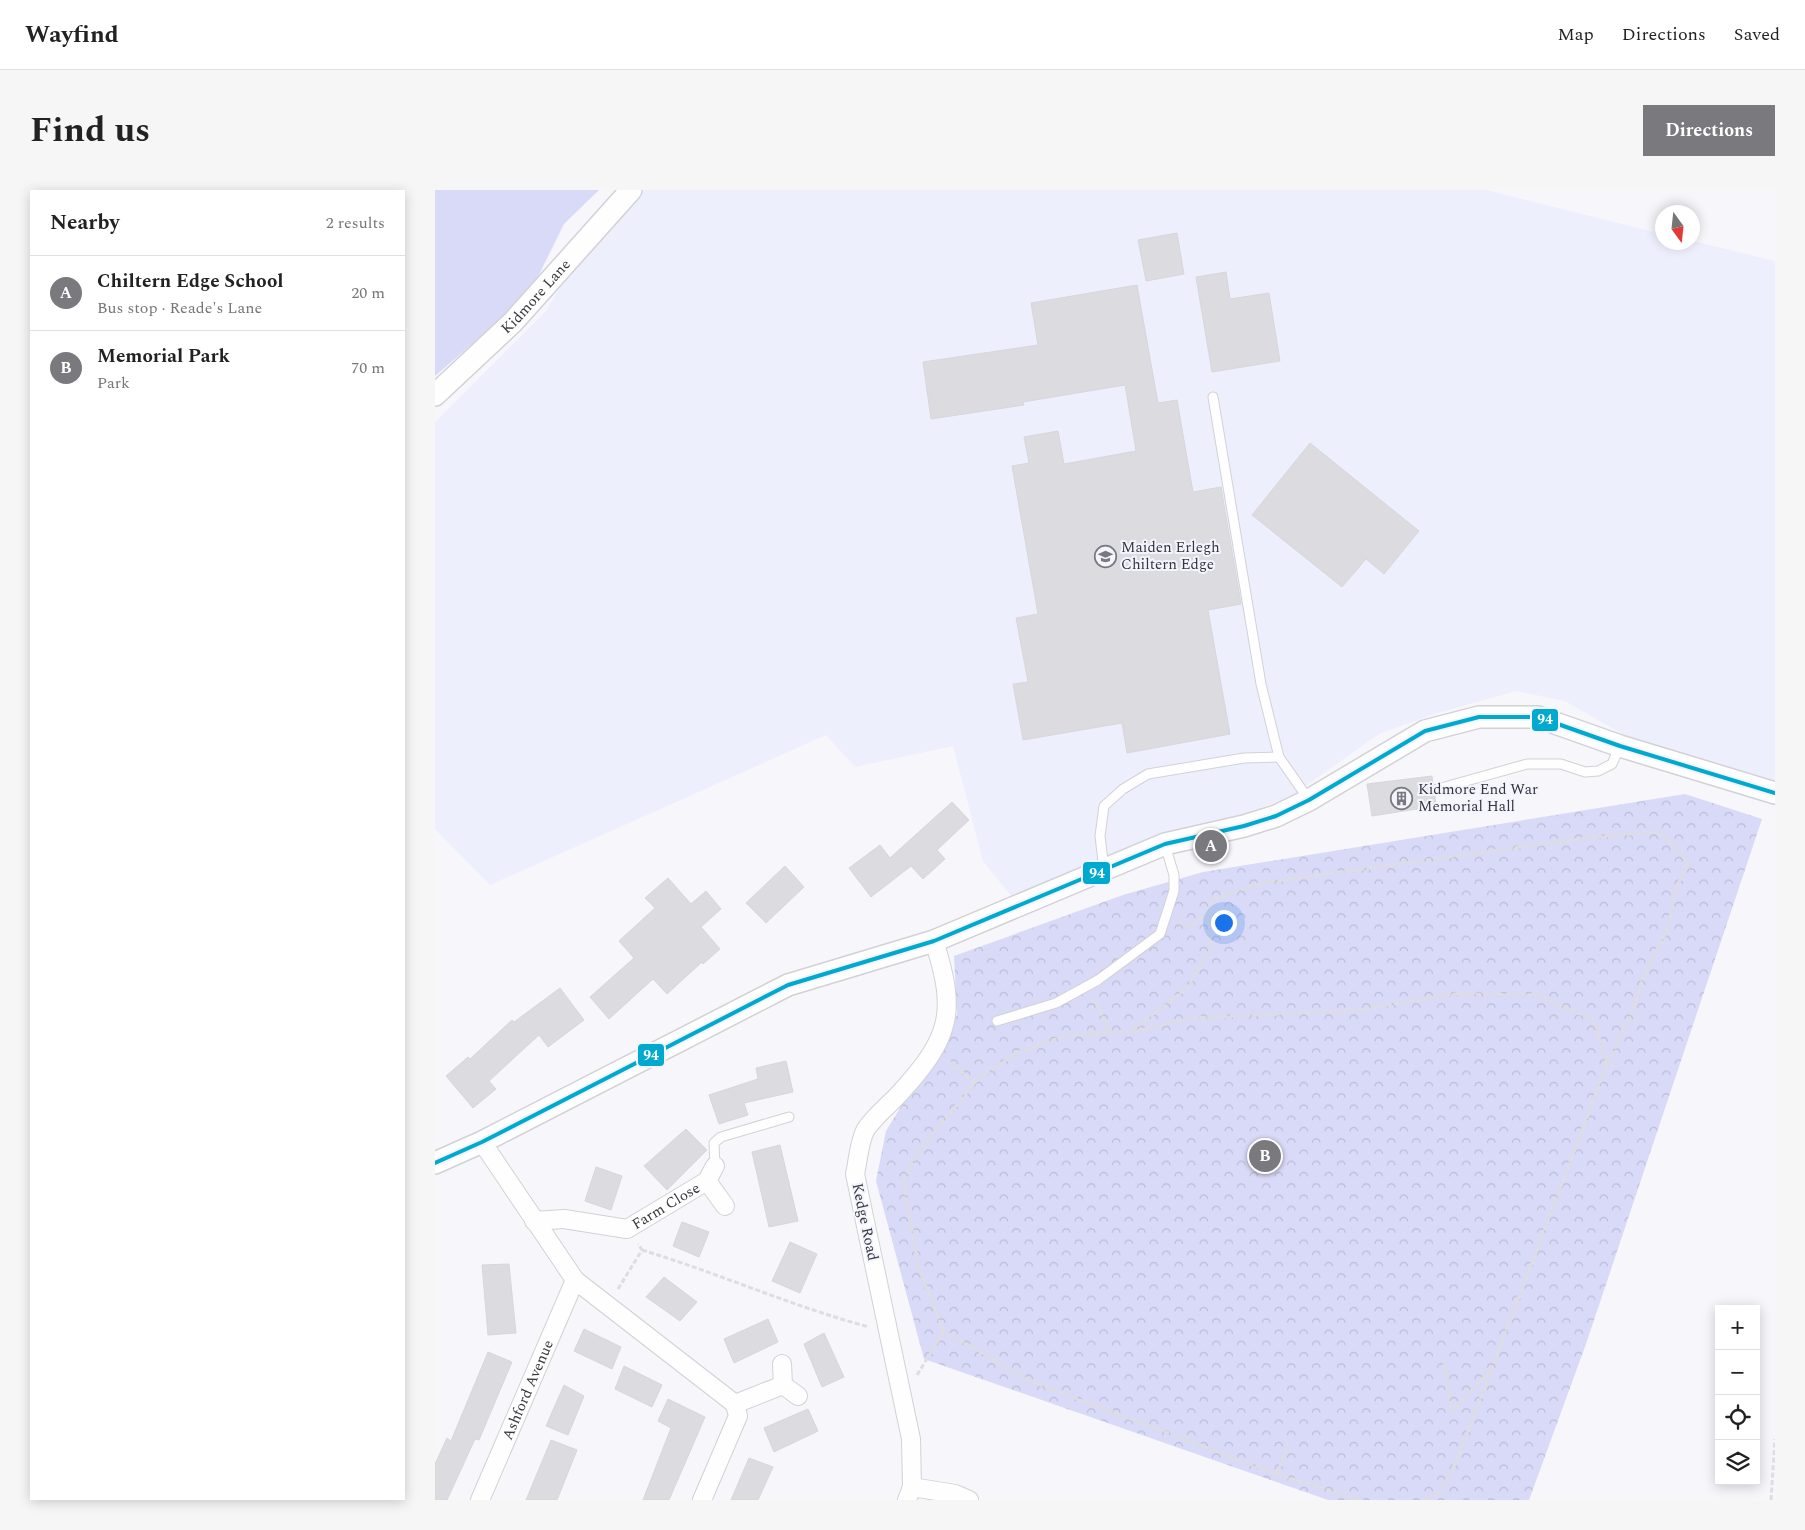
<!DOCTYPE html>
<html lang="en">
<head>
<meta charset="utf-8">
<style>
  :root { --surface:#fff; --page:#f6f6f6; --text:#222; --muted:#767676; --line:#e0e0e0; --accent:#79797e }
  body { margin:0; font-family:Spectral,serif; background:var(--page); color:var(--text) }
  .controls { position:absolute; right:15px; bottom:15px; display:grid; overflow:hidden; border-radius:0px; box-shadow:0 2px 12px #0003 }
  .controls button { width:45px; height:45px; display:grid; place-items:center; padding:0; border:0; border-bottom:1px solid var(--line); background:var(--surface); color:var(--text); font:25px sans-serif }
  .compass { position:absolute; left:1220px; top:15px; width:45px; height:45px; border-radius:50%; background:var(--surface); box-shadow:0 2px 12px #0003; rotate:165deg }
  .you { position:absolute; left:788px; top:732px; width:18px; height:18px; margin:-12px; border:4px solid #fff; border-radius:50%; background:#1a73e8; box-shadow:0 0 0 8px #1a73e833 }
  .badge { display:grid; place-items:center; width:32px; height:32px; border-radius:50%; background:var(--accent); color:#fff; font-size:16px; font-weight:700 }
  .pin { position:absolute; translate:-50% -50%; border:2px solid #fff; box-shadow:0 1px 5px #0006 }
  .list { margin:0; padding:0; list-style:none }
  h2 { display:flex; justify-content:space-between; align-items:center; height:65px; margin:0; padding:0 20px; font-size:21px }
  h2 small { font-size:16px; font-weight:400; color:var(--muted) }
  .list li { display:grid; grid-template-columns:32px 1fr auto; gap:15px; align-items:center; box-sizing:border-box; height:75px; padding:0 20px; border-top:1px solid var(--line) }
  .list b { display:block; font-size:19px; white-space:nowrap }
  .list p { margin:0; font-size:16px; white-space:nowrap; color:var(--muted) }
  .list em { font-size:16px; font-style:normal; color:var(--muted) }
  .icon { flex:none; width:28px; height:28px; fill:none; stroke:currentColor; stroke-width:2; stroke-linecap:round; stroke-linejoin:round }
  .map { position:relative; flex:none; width:1340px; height:1310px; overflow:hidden; border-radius:0px }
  header { display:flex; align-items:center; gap:30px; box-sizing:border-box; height:70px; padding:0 25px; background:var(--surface); border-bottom:1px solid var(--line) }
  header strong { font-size:24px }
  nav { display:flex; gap:28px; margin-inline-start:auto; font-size:18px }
  .intro { display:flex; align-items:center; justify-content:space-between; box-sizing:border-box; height:120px; padding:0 30px }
  h1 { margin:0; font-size:35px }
  .button { padding:12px 22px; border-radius:0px; background:var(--accent); color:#fff; font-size:18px; font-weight:700 }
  main { display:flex; gap:30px; padding:0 30px }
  aside { flex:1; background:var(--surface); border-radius:0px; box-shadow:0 2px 12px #0003 }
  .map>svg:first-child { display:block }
</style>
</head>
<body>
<header>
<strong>Wayfind</strong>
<nav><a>Map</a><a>Directions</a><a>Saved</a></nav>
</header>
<div class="intro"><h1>Find us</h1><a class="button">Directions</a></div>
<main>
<aside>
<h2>Nearby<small>2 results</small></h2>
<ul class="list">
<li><span class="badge">A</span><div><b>Chiltern Edge School</b><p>Bus stop · Reade's Lane</p></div><em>20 m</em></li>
<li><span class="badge">B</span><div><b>Memorial Park</b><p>Park</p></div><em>70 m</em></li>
</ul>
</aside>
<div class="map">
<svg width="1340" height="1310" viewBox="0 0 1340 1310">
  <defs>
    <pattern id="park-crowns" width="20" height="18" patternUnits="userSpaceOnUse" patternTransform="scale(1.25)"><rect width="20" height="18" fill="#d9daf7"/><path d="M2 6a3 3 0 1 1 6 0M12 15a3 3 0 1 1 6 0" fill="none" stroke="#bbbcd5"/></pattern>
  </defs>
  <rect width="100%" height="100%" fill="#f6f6fb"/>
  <!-- built -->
  <path fill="#eeeffd" d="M 192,0 L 1051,0 L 1227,44 L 1228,52 L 1258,51 L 1340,71 L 1340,594 L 1282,573 L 1226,566 L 1130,511 L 1081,501 L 999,524 L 944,544 L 855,607 L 800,627 L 702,653 L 577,707 L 548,671 L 518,556 L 420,577 L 391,545 L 55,695 L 0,639 L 0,232 L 112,120 L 160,33 Z"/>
  <!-- green -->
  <path fill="#d9daf7" d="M 0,0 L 164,0 L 129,34 L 94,105 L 0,186 Z"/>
  <!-- park -->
  <path fill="url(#park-crowns)" d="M 1250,604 L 1327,629 L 1151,1154 L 1094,1310 L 893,1310 L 489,1169 L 441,991 L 451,941 L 522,825 L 519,766 L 688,705 L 768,682 Z"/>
  <!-- building -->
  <g fill="#dcdce0" stroke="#d6d7db">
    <path d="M 742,43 L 749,84 L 711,91 L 703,50 Z"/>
    <path d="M 791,82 L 795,109 L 834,103 L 845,171 L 777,182 L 761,87 Z"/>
    <path d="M 702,95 L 723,213 L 742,210 L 758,302 L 786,297 L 806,414 L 773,420 L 795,544 L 692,563 L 687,533 L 588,550 L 578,494 L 593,492 L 581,428 L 603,424 L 577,276 L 594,273 L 589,247 L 623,241 L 629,274 L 701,261 L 690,195 L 588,212 L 589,215 L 496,229 L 488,172 L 603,155 L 596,113 Z"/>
    <path d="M 875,253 L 984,341 L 949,384 L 931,369 L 907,397 L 817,325 Z"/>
    <path d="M 997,586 L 998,594 L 994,596 L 993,601 L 1000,606 L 1001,616 L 937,626 L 932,594 Z"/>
    <path d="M 517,612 L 534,630 L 502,660 L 510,669 L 488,689 L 476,676 L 436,707 L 414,678 L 445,655 L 455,668 Z"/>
    <path d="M 350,676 L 369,697 L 331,733 L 311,713 Z"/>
    <path d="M 233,688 L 256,714 L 271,701 L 286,719 L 266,737 L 285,759 L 268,774 L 267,772 L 232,804 L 218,789 L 174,829 L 155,807 L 199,768 L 184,751 L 220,718 L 210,708 Z"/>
    <path d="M 125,798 L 149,830 L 113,857 L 104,845 L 54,891 L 61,899 L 38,918 L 11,886 L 33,867 L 35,869 L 77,830 L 79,832 Z"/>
    <path d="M 351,871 L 358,902 L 309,913 L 313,925 L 284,934 L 274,905 L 323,889 L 321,878 Z"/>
    <path d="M 251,939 L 272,960 L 232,1000 L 209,976 Z"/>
    <path d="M 345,955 L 363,1031 L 334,1037 L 317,962 Z"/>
    <path d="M 161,977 L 187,986 L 176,1020 L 150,1011 Z"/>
    <path d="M 247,1032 L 274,1042 L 264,1067 L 238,1056 Z"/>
    <path d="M 355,1052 L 382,1064 L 365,1103 L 337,1091 Z"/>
    <path d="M 74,1074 L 81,1143 L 53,1145 L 47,1075 Z"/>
    <path d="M 229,1087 L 262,1112 L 245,1131 L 211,1107 Z"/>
    <path d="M 333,1129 L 343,1152 L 299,1173 L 289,1149 Z"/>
    <path d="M 149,1139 L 186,1157 L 177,1179 L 139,1161 Z"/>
    <path d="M 389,1143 L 409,1187 L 387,1197 L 369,1154 Z"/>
    <path d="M 53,1162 L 77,1172 L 44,1250 L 40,1249 L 12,1310 L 0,1310 L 0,1274 L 12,1248 L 16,1251 Z"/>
    <path d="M 189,1176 L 227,1195 L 217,1217 L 180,1199 Z"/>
    <path d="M 129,1195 L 149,1206 L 133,1245 L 111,1236 Z"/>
    <path d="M 233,1209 L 270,1227 L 234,1310 L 208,1310 L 236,1238 L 223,1231 Z"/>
    <path d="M 373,1219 L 383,1241 L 339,1262 L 329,1238 Z"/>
    <path d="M 116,1250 L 142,1260 L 122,1310 L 91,1310 Z"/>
    <path d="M 314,1268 L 338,1277 L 323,1310 L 296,1310 Z"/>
  </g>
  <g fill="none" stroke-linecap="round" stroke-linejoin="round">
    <defs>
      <g id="service">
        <path d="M 778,207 L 826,494 L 844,567 L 874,610"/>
        <path d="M 999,600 L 1092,574 L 1126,574 L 1150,582 L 1163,581 L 1177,574 L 1185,556"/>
        <path d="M 669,680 L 665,646 L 669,616 L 688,599 L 713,584 L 809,568 L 844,567"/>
        <path d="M 562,831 L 621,813 L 663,790 L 725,744 L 739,701 L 739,685 L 730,655"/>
        <path d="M 280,976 L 279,953 L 286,947 L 354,927"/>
      </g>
      <g id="minor">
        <path d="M 47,952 L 140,1090 L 300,1214 L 348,1195"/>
        <path d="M 272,991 L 290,1016"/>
        <path id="s1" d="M 99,1031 L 129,1029 L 192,1039 L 272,991 L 280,976"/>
        <path d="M 347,1174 L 348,1195 L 363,1206"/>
        <path d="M 477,1297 L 520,1304 L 534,1310"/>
        <path id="s2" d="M 45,1310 L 140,1090"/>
        <path d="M 267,1310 L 303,1226 L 300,1214"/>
        <path d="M 472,1310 L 477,1297 L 476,1249 L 420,984 C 423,971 424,951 431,939 C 440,926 455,914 465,903 C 516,847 522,822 499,751"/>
      </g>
      <g id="tertiary">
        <path id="s3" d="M 0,205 L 78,132 L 196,0"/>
        <path d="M 0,973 L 47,952 L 353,795 L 499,751 L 730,654 L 809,636 L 841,626 L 874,610 L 990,541 L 1044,527 L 1103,527 L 1185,556 L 1340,603"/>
      </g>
    </defs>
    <!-- service casing -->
    <use href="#service" stroke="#d1d2d6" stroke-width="11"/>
    <!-- minor casing -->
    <use href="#minor" stroke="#d1d2d6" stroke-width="20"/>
    <!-- tertiary casing -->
    <use href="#tertiary" stroke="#d1d2d6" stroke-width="24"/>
    <!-- path -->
    <g stroke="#dedee0" stroke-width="3" stroke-dasharray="5 2.5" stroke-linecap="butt">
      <path d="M 744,732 L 755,736 L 773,723"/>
      <path d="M 659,807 L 675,843"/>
      <path d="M 699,842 L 755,828 L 917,821 L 1017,804 L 1102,805 L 1159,830 L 1172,875"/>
      <path d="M 513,871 L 540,893"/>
      <path d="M 207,1060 C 283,1083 356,1116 434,1137"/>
      <path d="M 183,1099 L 207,1060 L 203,1054"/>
      <path d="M 1009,1174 L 1017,1221 L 1054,1182"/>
      <path d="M 482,1185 L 509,1141"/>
      <path d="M 842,1284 L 854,1253"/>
      <path d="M 925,1310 L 842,1284 L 595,1191 L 509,1141 L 484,1079 L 468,991 L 484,961 L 542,890 L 581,863 L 633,845 L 695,842 L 752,798 L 776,757 L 773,723 L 778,709 L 827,693 L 1158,647 L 1219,642 L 1235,650 L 1253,674 L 1241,698 L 1233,738 L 1208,788 L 1196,825 L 1172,875 L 1022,1270 L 1004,1304 L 988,1310"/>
      <path d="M 1336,1310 L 1340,1249"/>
    </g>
    <!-- service -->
    <use href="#service" stroke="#fefefe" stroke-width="9"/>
    <!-- minor -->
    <use href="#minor" stroke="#fefefe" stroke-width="18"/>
    <!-- tertiary -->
    <use href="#tertiary" stroke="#fefefe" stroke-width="21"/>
    <defs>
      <path id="bus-1" d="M 0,973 L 47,952 L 353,795 L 499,751 L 730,654 L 809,636 L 841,626 L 874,610 L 990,541 L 1044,527 L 1103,527 L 1185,556 L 1340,603"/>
    </defs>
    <!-- bus-1 casing -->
    <use href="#bus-1" stroke="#f3f4fe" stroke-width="8"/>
    <!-- bus-1 -->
    <use href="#bus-1" stroke="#00a9ce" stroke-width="4"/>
  </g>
  <!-- icons -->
  <defs>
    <symbol id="school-ring" viewBox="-11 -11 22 22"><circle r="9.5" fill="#f3f4fe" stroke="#79797e" stroke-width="1.5"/><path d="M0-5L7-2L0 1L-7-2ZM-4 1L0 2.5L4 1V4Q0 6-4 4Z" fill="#79797e"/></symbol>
    <symbol id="building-ring" viewBox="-11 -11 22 22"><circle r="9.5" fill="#f3f4fe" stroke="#79797e" stroke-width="1.5"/><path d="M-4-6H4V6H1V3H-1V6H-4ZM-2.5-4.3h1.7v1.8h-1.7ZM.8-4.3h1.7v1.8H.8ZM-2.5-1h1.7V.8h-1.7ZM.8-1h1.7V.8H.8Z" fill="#79797e"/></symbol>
  </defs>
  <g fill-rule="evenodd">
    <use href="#school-ring" x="658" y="354" width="25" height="25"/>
    <use href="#building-ring" x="954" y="596" width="25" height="25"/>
  </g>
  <g text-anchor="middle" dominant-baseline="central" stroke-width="4" stroke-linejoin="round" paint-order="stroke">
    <!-- street labels -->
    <g font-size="15" fill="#36363b" stroke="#f3f4fe">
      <text stroke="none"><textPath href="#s3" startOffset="141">Kidmore Lane</textPath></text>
      <text stroke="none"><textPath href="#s1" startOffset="139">Farm Close</textPath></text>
      <text transform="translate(430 1032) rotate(78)">Kedge Road</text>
      <text stroke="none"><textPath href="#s2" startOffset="120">Ashford Avenue</textPath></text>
    </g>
    <!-- poi labels -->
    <g font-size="15" fill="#36363b" stroke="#f3f4fe" text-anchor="start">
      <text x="686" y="357">Maiden Erlegh<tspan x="686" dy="17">Chiltern Edge</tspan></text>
      <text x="983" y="599">Kidmore End War<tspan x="983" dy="17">Memorial Hall</tspan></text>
    </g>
  </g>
  <g stroke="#f3f4fe" stroke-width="2">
    <rect x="1096" y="518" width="28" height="24" rx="5" fill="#00a9ce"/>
    <rect x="647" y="671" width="29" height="24" rx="5" fill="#00a9ce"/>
    <rect x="202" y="853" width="28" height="24" rx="5" fill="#00a9ce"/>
  </g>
  <g font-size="14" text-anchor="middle" font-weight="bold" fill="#fff">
    <text x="1110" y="534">94</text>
    <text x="662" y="688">94</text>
    <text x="216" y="870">94</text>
  </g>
</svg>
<div class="controls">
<button>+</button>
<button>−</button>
<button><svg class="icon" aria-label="locate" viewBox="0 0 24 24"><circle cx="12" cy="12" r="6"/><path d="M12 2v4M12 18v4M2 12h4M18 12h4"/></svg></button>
<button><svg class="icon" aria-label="layers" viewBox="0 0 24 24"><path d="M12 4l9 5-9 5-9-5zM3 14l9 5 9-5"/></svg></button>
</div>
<svg class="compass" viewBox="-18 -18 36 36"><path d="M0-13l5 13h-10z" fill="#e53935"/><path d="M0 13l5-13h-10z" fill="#767676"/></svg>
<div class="you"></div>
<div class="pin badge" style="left:776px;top:656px">A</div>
<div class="pin badge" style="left:830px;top:966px">B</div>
</div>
</main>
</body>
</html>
